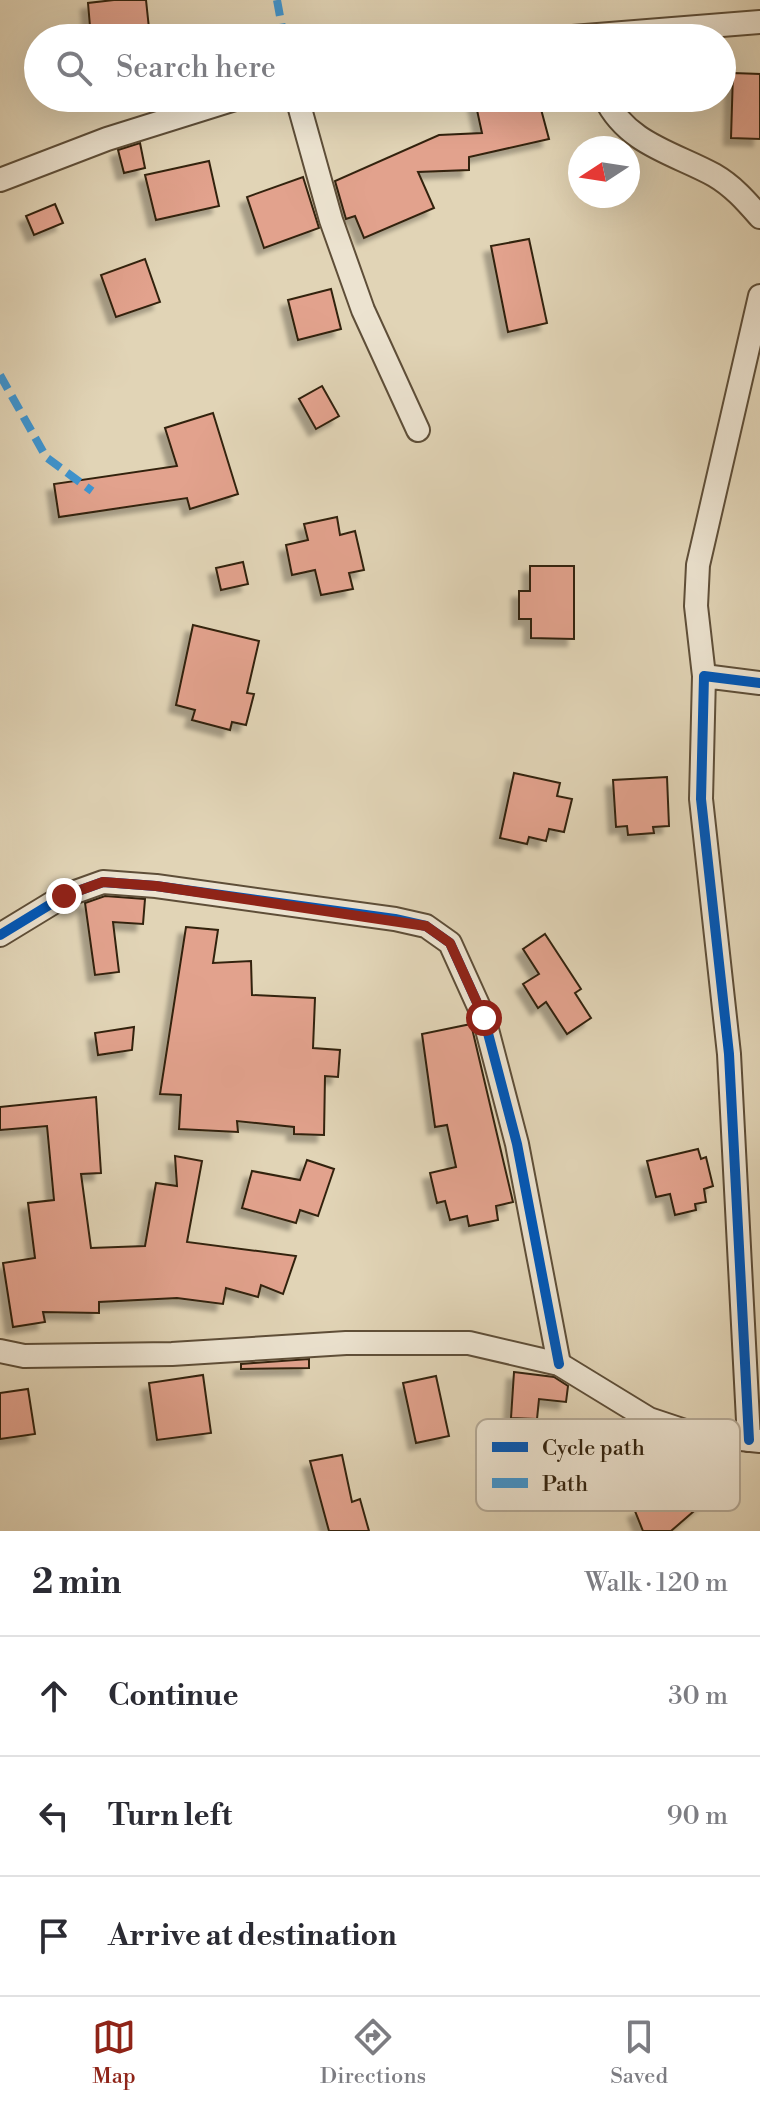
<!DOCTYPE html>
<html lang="en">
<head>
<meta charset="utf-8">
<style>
  :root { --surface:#fff; --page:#f7f7f7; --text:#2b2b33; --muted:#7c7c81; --line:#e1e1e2; --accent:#8f2418 }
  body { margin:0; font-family:"Libre Bodoni",serif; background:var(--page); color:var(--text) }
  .compass { position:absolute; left:568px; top:136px; width:72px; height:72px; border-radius:50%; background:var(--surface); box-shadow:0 8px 32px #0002; rotate:258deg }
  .stop { position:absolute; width:24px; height:24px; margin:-18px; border:6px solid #8f2418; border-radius:50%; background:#fff }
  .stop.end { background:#8f2418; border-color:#fff; box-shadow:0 2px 8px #0008 }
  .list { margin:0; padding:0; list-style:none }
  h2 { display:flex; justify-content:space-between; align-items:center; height:104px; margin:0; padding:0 32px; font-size:34px }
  h2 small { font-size:26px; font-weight:400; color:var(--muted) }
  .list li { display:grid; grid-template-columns:52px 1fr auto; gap:24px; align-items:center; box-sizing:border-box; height:120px; padding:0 32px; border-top:2px solid var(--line) }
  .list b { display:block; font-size:30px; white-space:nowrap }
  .list em { font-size:26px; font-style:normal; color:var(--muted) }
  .icon { flex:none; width:44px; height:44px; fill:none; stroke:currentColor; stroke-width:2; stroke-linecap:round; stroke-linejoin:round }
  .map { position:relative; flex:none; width:760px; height:1531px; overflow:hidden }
  .search { position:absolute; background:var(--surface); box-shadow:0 8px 32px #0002; left:24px; right:24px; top:24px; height:88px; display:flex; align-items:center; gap:20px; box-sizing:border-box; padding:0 28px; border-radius:44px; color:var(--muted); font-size:30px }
  .sheet { height:464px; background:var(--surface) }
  nav { display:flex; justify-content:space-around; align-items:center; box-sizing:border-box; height:112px; border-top:2px solid var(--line); background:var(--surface); font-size:22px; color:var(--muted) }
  nav a { display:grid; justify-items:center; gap:4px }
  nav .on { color:var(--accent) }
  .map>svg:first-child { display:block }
</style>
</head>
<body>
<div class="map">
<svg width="760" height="1531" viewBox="0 0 760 1531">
  <defs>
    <filter id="shadow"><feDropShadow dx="-7" dy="7" stdDeviation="2" flood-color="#0004"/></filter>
  </defs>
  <rect width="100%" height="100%" fill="#e1d4b6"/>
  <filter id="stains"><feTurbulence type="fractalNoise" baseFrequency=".0025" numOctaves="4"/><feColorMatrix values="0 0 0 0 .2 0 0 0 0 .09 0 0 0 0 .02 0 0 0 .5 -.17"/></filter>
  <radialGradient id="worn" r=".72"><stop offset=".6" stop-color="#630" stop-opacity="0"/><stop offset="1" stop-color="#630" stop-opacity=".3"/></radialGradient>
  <!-- building -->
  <g fill="#e2a28d" stroke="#32220e" stroke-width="2" filter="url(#shadow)">
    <path d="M 114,0 L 146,0 L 150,38 L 91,38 L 88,3 Z"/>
    <path d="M 733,73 L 760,74 L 760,139 L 731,138 Z"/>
    <path d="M 487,98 L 538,98 L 549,139 L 469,157 L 469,170 L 418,172 L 434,208 L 364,238 L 355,216 L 346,219 L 335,181 L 439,135 L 482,133 L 475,101 Z"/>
    <path d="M 140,143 L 145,168 L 124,173 L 118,150 Z"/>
    <path d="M 209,161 L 219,206 L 156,220 L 145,175 Z"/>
    <path d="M 303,177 L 319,228 L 264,248 L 247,197 Z"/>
    <path d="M 55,204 L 63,223 L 34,235 L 26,216 Z"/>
    <path d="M 529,239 L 547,323 L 508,332 L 491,246 Z"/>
    <path d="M 145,259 L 160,302 L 116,317 L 101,275 Z"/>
    <path d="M 331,289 L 341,329 L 298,340 L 288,300 Z"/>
    <path d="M 322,386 L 339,416 L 316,429 L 299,399 Z"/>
    <path d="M 213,413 L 238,494 L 190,509 L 187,498 L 59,517 L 54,484 L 177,466 L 165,428 Z"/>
    <path d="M 337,517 L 340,535 L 355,531 L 364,570 L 349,573 L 353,589 L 321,595 L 315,570 L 292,575 L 286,545 L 308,540 L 304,524 Z"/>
    <path d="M 243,562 L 248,584 L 221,590 L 216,568 Z"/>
    <path d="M 530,566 L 574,566 L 574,639 L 531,638 L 531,619 L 519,619 L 519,591 L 530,591 Z"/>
    <path d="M 193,625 L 259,641 L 247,693 L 254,694 L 246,725 L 232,722 L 230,730 L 192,720 L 195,710 L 176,705 Z"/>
    <path d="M 514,773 L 560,783 L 557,796 L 572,799 L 564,832 L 549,829 L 546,841 L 529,837 L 527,844 L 500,838 Z"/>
    <path d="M 667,777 L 669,826 L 653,827 L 654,833 L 628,835 L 627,826 L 616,827 L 613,780 Z"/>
    <path d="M 105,896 L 145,899 L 143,924 L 113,922 L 119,972 L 95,975 L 85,903 Z"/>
    <path d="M 186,927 L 218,930 L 213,963 L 251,961 L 252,995 L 315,998 L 313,1048 L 340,1050 L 338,1077 L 325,1076 L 324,1135 L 294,1134 L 294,1127 L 237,1121 L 238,1132 L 179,1129 L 181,1095 L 160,1094 Z"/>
    <path d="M 545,934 L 581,989 L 575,993 L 591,1018 L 567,1034 L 546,1002 L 538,1008 L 523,984 L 539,974 L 523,949 Z"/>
    <path d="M 471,1024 L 513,1202 L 496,1206 L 498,1220 L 469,1226 L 467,1216 L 450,1220 L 445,1201 L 437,1203 L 430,1173 L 456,1167 L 447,1125 L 435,1127 L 422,1034 Z"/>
    <path d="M 134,1027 L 132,1050 L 98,1055 L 95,1033 Z"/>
    <path d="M 96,1097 L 101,1173 L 81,1174 L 91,1248 L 145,1246 L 156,1183 L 177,1186 L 175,1156 L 202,1161 L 187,1242 L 296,1256 L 283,1294 L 261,1285 L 258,1297 L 226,1288 L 223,1304 L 177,1298 L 99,1302 L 99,1313 L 43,1312 L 45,1322 L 13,1327 L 3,1263 L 35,1258 L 28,1203 L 54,1200 L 47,1126 L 0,1130 L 0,1107 Z"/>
    <path d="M 698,1149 L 701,1159 L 706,1157 L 713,1186 L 704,1189 L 706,1202 L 695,1204 L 696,1210 L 675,1215 L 670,1194 L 656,1197 L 647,1161 Z"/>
    <path d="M 307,1160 L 334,1169 L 318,1216 L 300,1210 L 296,1223 L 242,1208 L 252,1171 L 300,1180 Z"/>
    <path d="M 309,1359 L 309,1368 L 241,1369 L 241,1364 Z"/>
    <path d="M 514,1372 L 554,1377 L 568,1386 L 566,1402 L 539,1399 L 537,1419 L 511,1418 Z"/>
    <path d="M 203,1375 L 211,1433 L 157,1440 L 149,1383 Z"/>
    <path d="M 436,1376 L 449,1436 L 416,1443 L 403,1383 Z"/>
    <path d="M 28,1389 L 35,1434 L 0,1439 L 0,1393 Z"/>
    <path d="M 342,1455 L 352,1502 L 360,1499 L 369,1531 L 329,1531 L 310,1461 Z"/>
    <path d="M 691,1460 L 708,1480 L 736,1468 L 739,1472 L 671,1531 L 643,1531 L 635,1511 L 677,1493 L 667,1481 Z"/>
  </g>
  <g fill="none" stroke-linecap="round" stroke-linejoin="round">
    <defs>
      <g id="street">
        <path d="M 560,38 L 760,22"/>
        <path d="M 297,98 L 331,220 L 363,310 L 418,430"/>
        <path d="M 605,98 C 627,144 674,153 714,175 C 733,186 746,201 760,217"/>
        <path d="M 0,180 L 107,139 L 238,98"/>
        <path d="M 704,676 L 696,606 L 698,565 L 760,296"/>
        <path d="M 0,935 L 64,896 L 103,882 L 156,886 L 395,919 L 426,926 L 450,943 L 484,1018 L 517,1144 L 559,1364"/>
        <path d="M 0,1351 L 24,1356 L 172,1354 L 346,1343 L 469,1343 L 559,1364 L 649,1419 L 694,1434 L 760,1441"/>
        <path d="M 749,1440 L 729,1054 L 701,799 L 704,676 L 760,683"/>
      </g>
    </defs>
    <!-- street casing -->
    <use href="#street" stroke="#5e4e38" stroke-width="26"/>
    <!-- street -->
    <use href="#street" stroke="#ece3d0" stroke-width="22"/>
    <!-- quiet -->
    <g stroke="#3d95d2" stroke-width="8" stroke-dasharray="16 8" stroke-linecap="butt">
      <path d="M 277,0 L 284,38"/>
      <path d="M 0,375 L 46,457 L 92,491"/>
    </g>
    <defs>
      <g id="cycleway">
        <path d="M 0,935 L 64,896 L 103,882 L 156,886 L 395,919 L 426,926 L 450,943 L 484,1018 L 517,1144 L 559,1364"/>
        <path d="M 749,1440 L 729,1054 L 701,799 L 704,676 L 760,683"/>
      </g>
    </defs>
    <!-- cycleway casing -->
    <use href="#cycleway" stroke="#ece3d0" stroke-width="15"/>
    <!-- cycleway -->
    <use href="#cycleway" stroke="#0057b8" stroke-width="10"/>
  </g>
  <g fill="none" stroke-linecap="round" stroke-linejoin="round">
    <!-- route -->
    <path stroke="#8f2418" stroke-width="10" d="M 64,896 L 103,882 L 156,886 L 426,926 L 450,943 L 484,1018"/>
  </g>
  <!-- legend -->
  <rect x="476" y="1419" width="264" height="92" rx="12" fill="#ece3d0" stroke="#b4a996" stroke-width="2"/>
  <rect x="492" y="1442" width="36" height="10" fill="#0057b8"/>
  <rect x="492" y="1478" width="36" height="10" fill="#3d95d2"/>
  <g font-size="22" fill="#32220e">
    <text x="542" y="1455">Cycle path</text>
    <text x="542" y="1491">Path</text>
  </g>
  <rect width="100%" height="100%" filter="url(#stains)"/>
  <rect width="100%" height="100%" fill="url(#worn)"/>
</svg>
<svg class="compass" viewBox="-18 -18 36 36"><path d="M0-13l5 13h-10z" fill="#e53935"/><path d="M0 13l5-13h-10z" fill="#7c7c81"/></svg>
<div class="stop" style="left:484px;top:1018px"></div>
<div class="stop end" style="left:64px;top:896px"></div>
<div class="search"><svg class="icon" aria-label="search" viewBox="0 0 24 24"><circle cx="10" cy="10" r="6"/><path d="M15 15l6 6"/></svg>Search here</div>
</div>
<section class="sheet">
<h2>2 min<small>Walk · 120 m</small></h2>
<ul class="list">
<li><svg class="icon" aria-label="ahead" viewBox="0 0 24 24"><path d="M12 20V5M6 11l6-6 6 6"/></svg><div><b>Continue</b></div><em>30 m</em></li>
<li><svg class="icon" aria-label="left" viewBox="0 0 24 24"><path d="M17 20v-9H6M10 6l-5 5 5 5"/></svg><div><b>Turn left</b></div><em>90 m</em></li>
<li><svg class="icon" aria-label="arrive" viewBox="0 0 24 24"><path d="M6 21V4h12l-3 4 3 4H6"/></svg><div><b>Arrive at destination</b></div></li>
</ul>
</section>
<nav>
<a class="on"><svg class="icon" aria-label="map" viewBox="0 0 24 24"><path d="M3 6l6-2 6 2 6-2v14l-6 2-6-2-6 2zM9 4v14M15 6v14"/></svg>Map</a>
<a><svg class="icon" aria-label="directions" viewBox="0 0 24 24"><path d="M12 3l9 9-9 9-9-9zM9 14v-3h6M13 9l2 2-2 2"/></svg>Directions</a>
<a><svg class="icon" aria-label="saved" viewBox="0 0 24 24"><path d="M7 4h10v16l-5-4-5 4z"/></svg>Saved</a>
</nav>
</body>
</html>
